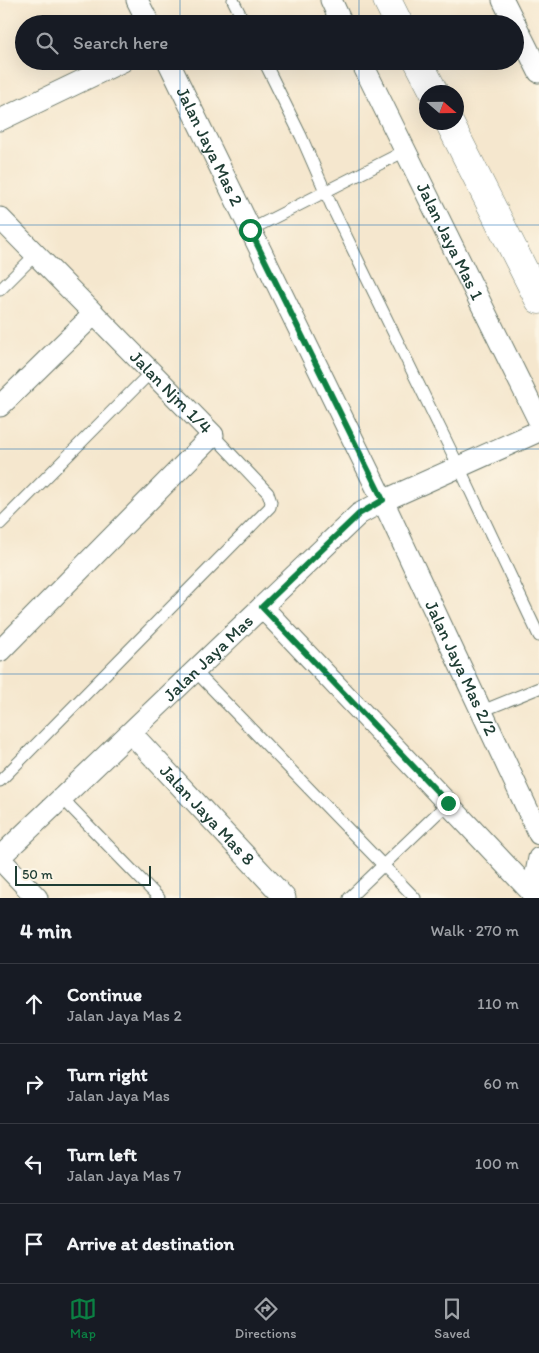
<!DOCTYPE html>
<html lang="en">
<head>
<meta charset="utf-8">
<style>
  :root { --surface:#171b24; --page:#20242c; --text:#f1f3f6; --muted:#9ea1a6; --line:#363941; --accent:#0b8043 }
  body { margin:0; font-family:Itim,sans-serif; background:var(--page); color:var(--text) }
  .compass { position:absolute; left:419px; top:85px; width:45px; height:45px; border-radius:50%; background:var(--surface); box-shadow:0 5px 20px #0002; rotate:110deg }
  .scale { position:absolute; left:15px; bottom:12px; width:136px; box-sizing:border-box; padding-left:5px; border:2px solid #1f3d34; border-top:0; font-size:14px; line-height:18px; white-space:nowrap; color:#1f3d34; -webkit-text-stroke:4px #fcf5e5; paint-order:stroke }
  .stop { position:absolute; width:15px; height:15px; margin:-11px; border:4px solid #0b8043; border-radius:50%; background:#fff }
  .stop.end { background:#0b8043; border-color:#fff; box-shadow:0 1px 5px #0008 }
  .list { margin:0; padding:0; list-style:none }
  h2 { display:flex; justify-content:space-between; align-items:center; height:65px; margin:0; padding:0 20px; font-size:21px }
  h2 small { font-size:16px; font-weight:400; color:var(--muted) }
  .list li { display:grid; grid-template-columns:32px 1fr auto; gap:15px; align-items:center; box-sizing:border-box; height:80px; padding:0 20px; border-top:1px solid var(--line) }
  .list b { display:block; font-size:19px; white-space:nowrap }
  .list p { margin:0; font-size:16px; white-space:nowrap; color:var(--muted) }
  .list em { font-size:16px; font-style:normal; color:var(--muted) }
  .icon { flex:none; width:28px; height:28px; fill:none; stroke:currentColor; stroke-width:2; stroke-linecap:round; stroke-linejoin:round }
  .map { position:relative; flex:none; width:539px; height:898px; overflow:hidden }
  .search { position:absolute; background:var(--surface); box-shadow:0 5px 20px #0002; left:15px; right:15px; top:15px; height:55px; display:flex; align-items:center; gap:12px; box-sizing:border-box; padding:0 18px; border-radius:28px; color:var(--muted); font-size:19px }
  .sheet { height:385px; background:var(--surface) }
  nav { display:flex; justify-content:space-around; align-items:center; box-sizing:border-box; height:70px; border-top:1px solid var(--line); background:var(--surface); font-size:14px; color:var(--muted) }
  nav a { display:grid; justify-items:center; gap:2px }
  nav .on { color:var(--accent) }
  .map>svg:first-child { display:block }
</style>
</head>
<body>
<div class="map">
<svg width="539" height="898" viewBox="0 0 539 898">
  <rect width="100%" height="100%" fill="#fcf5e5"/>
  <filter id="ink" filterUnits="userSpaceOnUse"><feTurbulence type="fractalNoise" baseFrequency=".02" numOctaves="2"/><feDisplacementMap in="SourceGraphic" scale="10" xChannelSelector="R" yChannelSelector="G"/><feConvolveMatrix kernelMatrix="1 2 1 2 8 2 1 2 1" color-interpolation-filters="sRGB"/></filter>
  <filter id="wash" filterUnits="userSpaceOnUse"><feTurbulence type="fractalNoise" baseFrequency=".0096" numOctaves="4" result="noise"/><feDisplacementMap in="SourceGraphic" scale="20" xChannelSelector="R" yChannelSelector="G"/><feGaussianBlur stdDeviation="1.12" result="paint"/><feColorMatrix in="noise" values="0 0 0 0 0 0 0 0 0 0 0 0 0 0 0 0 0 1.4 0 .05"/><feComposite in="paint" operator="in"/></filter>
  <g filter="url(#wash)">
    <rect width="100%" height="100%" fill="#f5e7ce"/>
  </g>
  <g filter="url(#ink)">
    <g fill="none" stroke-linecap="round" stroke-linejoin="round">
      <defs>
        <g id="lane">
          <path d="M 233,0 L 245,24"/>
          <path d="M 264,61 L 301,136 L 332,207 L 459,467 L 539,636"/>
          <path d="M 250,230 L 405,151"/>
          <path d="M 0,290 L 36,254"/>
          <path d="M 0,524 L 151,372"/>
          <path d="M 195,671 L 415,898"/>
          <path d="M 482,711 L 539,688"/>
          <path d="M 0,781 L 270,507 L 271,502 L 268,493 L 213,435"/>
          <path d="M 62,798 L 159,898"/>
          <path d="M 349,898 L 448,803"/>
        </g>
        <g id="street">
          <path d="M 137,0 L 149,24"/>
          <path d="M 331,0 L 342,24"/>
          <path d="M 503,0 L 515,24"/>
          <path d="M 515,24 L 539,72"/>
          <path id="s1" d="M 168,61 L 383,501 L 539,834"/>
          <path id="s2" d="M 361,61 L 539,421"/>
          <path d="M 0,120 L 123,61"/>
          <path id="s3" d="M 0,218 L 213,435 L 0,651"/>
          <path d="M 0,406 L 94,314"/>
          <path d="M 262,607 L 537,898"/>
          <path id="s4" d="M 131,733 L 285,898"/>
          <path id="s5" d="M 0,857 L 359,514 L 383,501 L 539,431"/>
          <path d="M 0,859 L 37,898"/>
          <path d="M 532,893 L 539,858"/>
        </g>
        <g id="secondary">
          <path d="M 387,0 L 399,24"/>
          <path d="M 418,61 L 434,92"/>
          <path d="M 449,122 L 539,300"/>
        </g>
      </defs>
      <!-- lane casing -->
      <use href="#lane" stroke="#6a786a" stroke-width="13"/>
      <!-- street casing -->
      <use href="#street" stroke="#6a786a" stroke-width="23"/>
      <!-- secondary casing -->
      <use href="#secondary" stroke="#6a786a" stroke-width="29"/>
      <!-- lane -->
      <use href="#lane" stroke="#fff" stroke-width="11"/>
      <!-- street -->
      <use href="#street" stroke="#fff" stroke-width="21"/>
      <!-- secondary -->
      <use href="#secondary" stroke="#fff" stroke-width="28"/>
    </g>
  </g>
  <g fill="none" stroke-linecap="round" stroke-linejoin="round" filter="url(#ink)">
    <!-- route -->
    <path stroke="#0b8043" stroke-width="6" d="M 250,230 L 383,500 L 359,514 L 262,607 L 448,803"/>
  </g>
  <!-- grid -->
  <path fill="none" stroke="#1f6fb2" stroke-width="1" stroke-opacity="0.55" d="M 180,0 L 180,24M 359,0 L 359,24M 180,61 L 180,898M 359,61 L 359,898M 0,225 L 539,225M 0,449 L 539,449M 0,674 L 539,674"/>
  <g text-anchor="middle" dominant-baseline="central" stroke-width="4.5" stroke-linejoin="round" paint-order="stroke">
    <!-- street labels -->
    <g font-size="18" fill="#1f3d34" stroke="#fcf5e5">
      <text stroke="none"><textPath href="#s1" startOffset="95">Jalan Jaya Mas 2</textPath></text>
      <text stroke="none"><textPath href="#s2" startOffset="201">Jalan Jaya Mas 1</textPath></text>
      <text stroke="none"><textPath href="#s3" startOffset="244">Jalan Njm 1/4</textPath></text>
      <text stroke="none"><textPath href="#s5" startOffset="288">Jalan Jaya Mas</textPath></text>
      <text stroke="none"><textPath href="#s1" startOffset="674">Jalan Jaya Mas 2/2</textPath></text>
      <text stroke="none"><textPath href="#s4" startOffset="112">Jalan Jaya Mas 8</textPath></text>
    </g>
  </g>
</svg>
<svg class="compass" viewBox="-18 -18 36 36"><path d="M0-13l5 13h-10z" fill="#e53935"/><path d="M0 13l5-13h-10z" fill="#9ea1a6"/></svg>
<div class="scale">50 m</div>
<div class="stop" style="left:250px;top:230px"></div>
<div class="stop end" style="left:448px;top:803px"></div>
<div class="search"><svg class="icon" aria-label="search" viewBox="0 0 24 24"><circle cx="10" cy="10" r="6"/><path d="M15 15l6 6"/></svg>Search here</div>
</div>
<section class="sheet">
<h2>4 min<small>Walk · 270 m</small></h2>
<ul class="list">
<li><svg class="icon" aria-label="ahead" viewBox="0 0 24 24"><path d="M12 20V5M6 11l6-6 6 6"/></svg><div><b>Continue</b><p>Jalan Jaya Mas 2</p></div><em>110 m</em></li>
<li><svg class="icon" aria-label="right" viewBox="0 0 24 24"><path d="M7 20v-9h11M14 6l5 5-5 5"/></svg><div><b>Turn right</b><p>Jalan Jaya Mas</p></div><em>60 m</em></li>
<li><svg class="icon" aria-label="left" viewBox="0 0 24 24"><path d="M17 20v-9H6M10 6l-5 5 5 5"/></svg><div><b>Turn left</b><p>Jalan Jaya Mas 7</p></div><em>100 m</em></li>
<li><svg class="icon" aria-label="arrive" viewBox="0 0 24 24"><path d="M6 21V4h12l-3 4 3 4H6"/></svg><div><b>Arrive at destination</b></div></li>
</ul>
</section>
<nav>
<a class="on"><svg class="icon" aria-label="map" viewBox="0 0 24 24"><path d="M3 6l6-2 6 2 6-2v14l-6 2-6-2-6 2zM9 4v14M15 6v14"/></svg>Map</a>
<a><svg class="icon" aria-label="directions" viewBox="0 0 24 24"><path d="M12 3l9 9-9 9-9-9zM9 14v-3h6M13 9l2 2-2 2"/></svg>Directions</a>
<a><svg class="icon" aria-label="saved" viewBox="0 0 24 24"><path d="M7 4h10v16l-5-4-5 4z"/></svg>Saved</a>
</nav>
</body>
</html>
